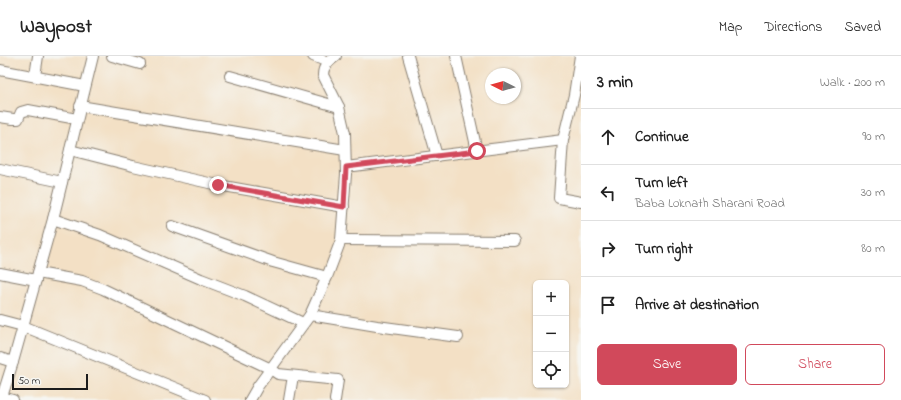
<!DOCTYPE html>
<html lang="en">
<head>
<meta charset="utf-8">
<style>
  :root { --surface:#fff; --page:#f2f2f2; --text:#222; --muted:#767676; --line:#e0e0e0; --accent:#d1495b }
  body { margin:0; font-family:"Indie Flower",sans-serif; background:var(--page); color:var(--text) }
  .controls { position:absolute; right:12px; bottom:12px; display:grid; overflow:hidden; border-radius:6px; box-shadow:0 1px 3px #0004 }
  .controls button { width:36px; height:36px; display:grid; place-items:center; padding:0; border:0; border-bottom:1px solid var(--line); background:var(--surface); color:var(--text); font:20px sans-serif }
  .compass { position:absolute; left:485px; top:12px; width:36px; height:36px; border-radius:50%; background:var(--surface); box-shadow:0 1px 3px #0004; rotate:275deg }
  .scale { position:absolute; left:12px; bottom:10px; width:76px; box-sizing:border-box; padding-left:4px; border:2px solid #1c1c1c; border-top:0; font-size:11px; line-height:14px; white-space:nowrap; color:#1c1c1c; -webkit-text-stroke:3px #f6f6f2; paint-order:stroke }
  .stop { position:absolute; width:12px; height:12px; margin:-9px; border:3px solid #d1495b; border-radius:50%; background:#fff }
  .stop.end { background:#d1495b; border-color:#fff; box-shadow:0 1px 4px #0008 }
  .list { margin:0; padding:0; list-style:none }
  h2 { display:flex; justify-content:space-between; align-items:center; height:52px; margin:0; padding:0 16px; font-size:17px }
  h2 small { font-size:13px; font-weight:400; color:var(--muted) }
  .list li { display:grid; grid-template-columns:26px 1fr auto; gap:12px; align-items:center; box-sizing:border-box; height:56px; padding:0 16px; border-top:1px solid var(--line) }
  .list b { display:block; font-size:15px; white-space:nowrap }
  .list p { margin:0; font-size:13px; white-space:nowrap; color:var(--muted) }
  .list em { font-size:13px; font-style:normal; color:var(--muted) }
  .actions { display:flex; gap:8px; padding:12px 16px }
  .actions a { flex:1; padding:9px 0; border:1px solid var(--accent); border-radius:6px; text-align:center; font-size:14px; color:var(--accent) }
  .actions .main { background:var(--accent); color:#fff }
  .icon { flex:none; width:22px; height:22px; fill:none; stroke:currentColor; stroke-width:2; stroke-linecap:round; stroke-linejoin:round }
  .map { position:relative; flex:none; width:581px; height:344px; overflow:hidden }
  header { display:flex; align-items:center; gap:24px; box-sizing:border-box; height:56px; padding:0 20px; background:var(--surface); border-bottom:1px solid var(--line) }
  header strong { font-size:19px }
  nav { display:flex; gap:22px; margin-inline-start:auto; font-size:14px }
  main { display:flex }
  aside { flex:1; background:var(--surface) }
  .map>svg:first-child { display:block }
</style>
</head>
<body>
<header>
<strong>Waypost</strong>
<nav><a>Map</a><a>Directions</a><a>Saved</a></nav>
</header>
<main>
<div class="map">
<svg width="581" height="344" viewBox="0 0 581 344">
  <rect width="100%" height="100%" fill="#f6f6f2"/>
  <filter id="ink" filterUnits="userSpaceOnUse"><feTurbulence type="fractalNoise" baseFrequency=".025" numOctaves="2"/><feDisplacementMap in="SourceGraphic" scale="8" xChannelSelector="R" yChannelSelector="G"/><feConvolveMatrix kernelMatrix="1 2 1 2 8 2 1 2 1" color-interpolation-filters="sRGB"/></filter>
  <filter id="wash" filterUnits="userSpaceOnUse"><feTurbulence type="fractalNoise" baseFrequency=".012" numOctaves="4" result="noise"/><feDisplacementMap in="SourceGraphic" scale="16" xChannelSelector="R" yChannelSelector="G"/><feGaussianBlur stdDeviation="0.9" result="paint"/><feColorMatrix in="noise" values="0 0 0 0 0 0 0 0 0 0 0 0 0 0 0 0 0 1.4 0 .05"/><feComposite in="paint" operator="in"/></filter>
  <g filter="url(#wash)">
    <rect width="100%" height="100%" fill="#f3e0c5"/>
  </g>
  <g filter="url(#ink)">
    <g fill="none" stroke-linecap="round" stroke-linejoin="round">
      <defs>
        <g id="minor">
          <path d="M 112,0 L 140,8"/>
          <path d="M 313,0 L 328,6"/>
          <path d="M 408,0 L 437,100"/>
          <path d="M 456,0 L 477,95"/>
          <path d="M 580,0 L 574,39 L 563,84 L 559,142 L 581,146"/>
          <path d="M 0,14 L 85,30"/>
          <path d="M 35,20 L 38,0"/>
          <path d="M 230,20 L 339,51"/>
          <path d="M 80,50 L 345,94"/>
          <path d="M 0,61 L 13,63 L 18,63 L 21,56 L 28,54 L 77,63"/>
          <path d="M 70,94 L 133,110 L 218,129 L 344,151"/>
          <path d="M 346,111 L 563,84"/>
          <path d="M 0,113 L 62,126"/>
          <path d="M 53,163 L 100,179 L 201,223 L 245,240 L 303,267"/>
          <path d="M 172,170 L 273,206 L 327,221"/>
          <path d="M 341,184 L 515,185"/>
          <path d="M 0,217 L 36,224"/>
          <path d="M 38,217 L 82,225 L 103,233 L 271,313 L 278,318 L 338,324 L 335,344"/>
          <path d="M 310,259 L 377,270 L 458,281"/>
          <path d="M 0,264 L 23,270 L 205,344"/>
          <path d="M 0,302 L 13,306"/>
          <path d="M 2,341 L 13,344"/>
          <path d="M 1,344 L 13,306 L 53,163 L 93,0"/>
          <path d="M 250,344 L 258,330 L 310,259 L 327,221 L 341,184 L 346,118 L 345,77 L 339,51 L 323,19 C 323,10 329,5 336,0"/>
          <path d="M 289,344 L 293,320"/>
        </g>
      </defs>
      <!-- minor casing -->
      <use href="#minor" stroke="#887e70" stroke-width="12"/>
      <!-- minor -->
      <use href="#minor" stroke="#fff" stroke-width="10"/>
    </g>
  </g>
  <g fill="none" stroke-linecap="round" stroke-linejoin="round" filter="url(#ink)">
    <!-- route -->
    <path stroke="#d1495b" stroke-width="5" d="M 218,129 L 344,151 L 346,111 L 477,95"/>
  </g>
</svg>
<div class="controls">
<button>+</button>
<button>−</button>
<button><svg class="icon" aria-label="locate" viewBox="0 0 24 24"><circle cx="12" cy="12" r="6"/><path d="M12 2v4M12 18v4M2 12h4M18 12h4"/></svg></button>
</div>
<svg class="compass" viewBox="-18 -18 36 36"><path d="M0-13l5 13h-10z" fill="#e53935"/><path d="M0 13l5-13h-10z" fill="#767676"/></svg>
<div class="scale">50 m</div>
<div class="stop" style="left:477px;top:95px"></div>
<div class="stop end" style="left:218px;top:129px"></div>
</div>
<aside>
<h2>3 min<small>Walk · 200 m</small></h2>
<ul class="list">
<li><svg class="icon" aria-label="ahead" viewBox="0 0 24 24"><path d="M12 20V5M6 11l6-6 6 6"/></svg><div><b>Continue</b></div><em>90 m</em></li>
<li><svg class="icon" aria-label="left" viewBox="0 0 24 24"><path d="M17 20v-9H6M10 6l-5 5 5 5"/></svg><div><b>Turn left</b><p>Baba Loknath Sharani Road</p></div><em>30 m</em></li>
<li><svg class="icon" aria-label="right" viewBox="0 0 24 24"><path d="M7 20v-9h11M14 6l5 5-5 5"/></svg><div><b>Turn right</b></div><em>80 m</em></li>
<li><svg class="icon" aria-label="arrive" viewBox="0 0 24 24"><path d="M6 21V4h12l-3 4 3 4H6"/></svg><div><b>Arrive at destination</b></div></li>
</ul>
<div class="actions"><a class="main">Save</a><a>Share</a></div>
</aside>
</main>
</body>
</html>
